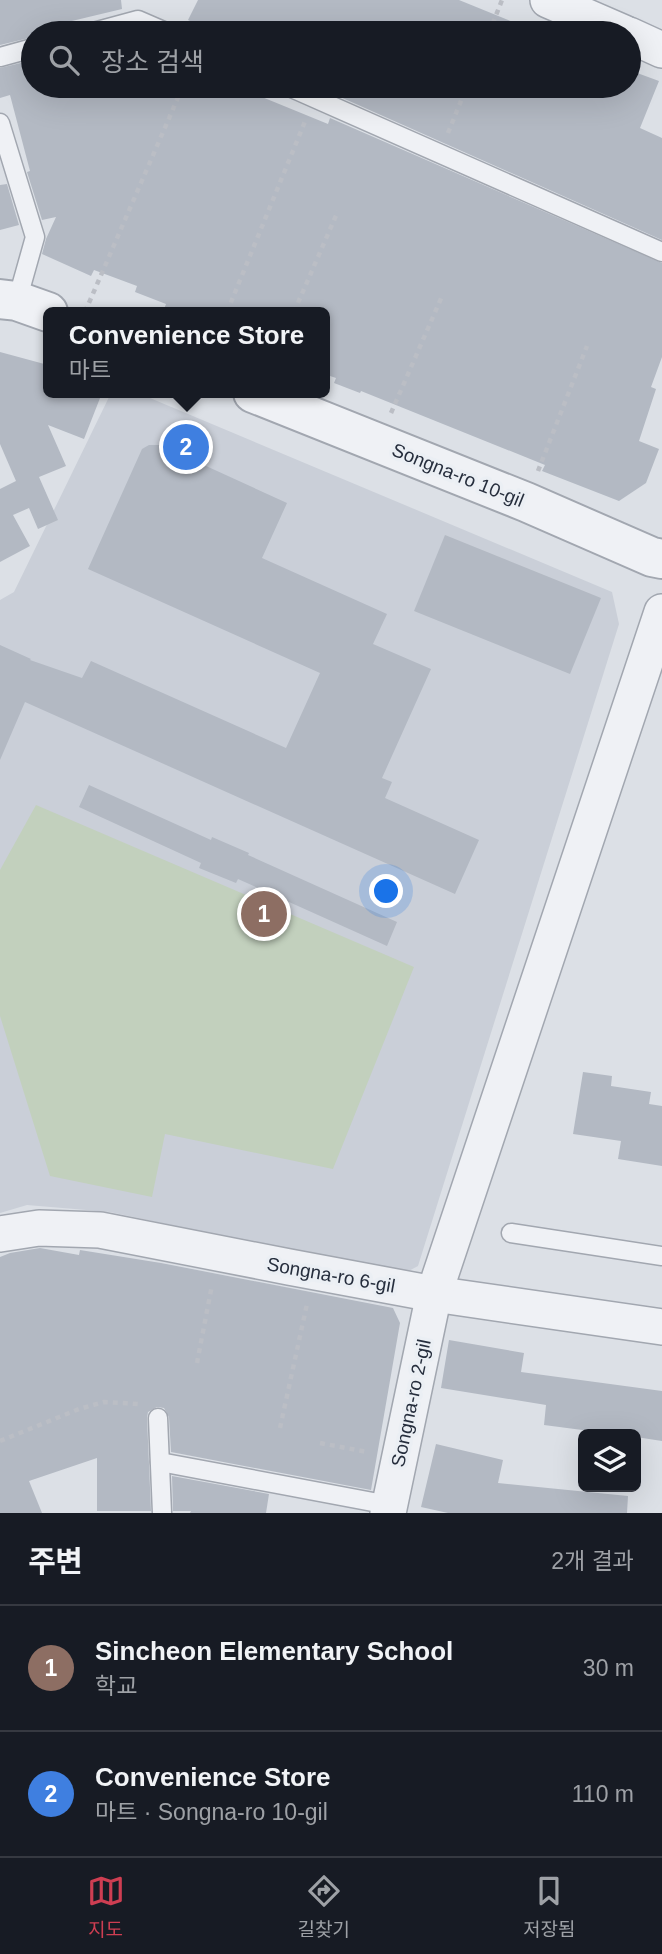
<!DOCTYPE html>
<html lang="ko">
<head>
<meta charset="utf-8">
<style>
  :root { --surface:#171b24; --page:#20242c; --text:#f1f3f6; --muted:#9ea1a6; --line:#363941; --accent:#ce3e52 }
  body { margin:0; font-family:Helvetica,"Noto Sans KR",sans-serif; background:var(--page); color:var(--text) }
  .controls { position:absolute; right:21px; bottom:21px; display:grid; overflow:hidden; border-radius:10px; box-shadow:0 7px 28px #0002 }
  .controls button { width:63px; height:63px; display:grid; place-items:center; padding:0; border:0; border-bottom:2px solid var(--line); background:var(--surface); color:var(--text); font:35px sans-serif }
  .you { position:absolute; left:387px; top:892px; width:24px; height:24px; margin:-18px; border:5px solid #fff; border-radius:50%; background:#1a73e8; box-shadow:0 0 0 10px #1a73e833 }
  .badge { display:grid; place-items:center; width:46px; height:46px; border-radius:50%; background:var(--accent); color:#fff; font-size:23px; font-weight:700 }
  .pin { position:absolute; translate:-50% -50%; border:4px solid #fff; box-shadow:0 2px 7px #0006 }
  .popup { position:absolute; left:43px; top:307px; width:287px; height:91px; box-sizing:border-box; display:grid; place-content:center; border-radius:10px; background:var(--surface); filter:drop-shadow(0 2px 5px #0005); font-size:23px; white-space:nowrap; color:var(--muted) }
  .popup b { font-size:26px; color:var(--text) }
  .popup::after { content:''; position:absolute; left:50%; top:100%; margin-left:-14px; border:14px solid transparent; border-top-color:var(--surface) }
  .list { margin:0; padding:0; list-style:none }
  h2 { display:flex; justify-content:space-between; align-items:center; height:91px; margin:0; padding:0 28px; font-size:30px }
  h2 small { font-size:23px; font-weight:400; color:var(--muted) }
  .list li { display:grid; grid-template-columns:46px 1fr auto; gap:21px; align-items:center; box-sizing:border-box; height:126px; padding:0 28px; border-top:2px solid var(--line) }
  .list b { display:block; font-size:26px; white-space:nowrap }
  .list p { margin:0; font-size:23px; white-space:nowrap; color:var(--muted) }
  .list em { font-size:23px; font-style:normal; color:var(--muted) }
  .icon { flex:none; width:38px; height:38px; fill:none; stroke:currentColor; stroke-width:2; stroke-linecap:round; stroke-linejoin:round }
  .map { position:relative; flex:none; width:662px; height:1513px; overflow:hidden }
  .search { position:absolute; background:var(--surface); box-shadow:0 7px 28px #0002; left:21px; right:21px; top:21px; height:77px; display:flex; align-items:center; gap:18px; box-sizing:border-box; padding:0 24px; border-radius:38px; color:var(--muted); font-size:26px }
  .sheet { height:343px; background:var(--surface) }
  nav { display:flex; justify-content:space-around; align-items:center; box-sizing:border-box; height:98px; border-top:2px solid var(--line); background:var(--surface); font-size:19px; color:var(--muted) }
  nav a { display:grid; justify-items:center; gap:4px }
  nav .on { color:var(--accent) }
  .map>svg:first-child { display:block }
</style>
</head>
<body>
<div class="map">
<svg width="662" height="1513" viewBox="0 0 662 1513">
  <rect width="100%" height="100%" fill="#dce0e6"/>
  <!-- built -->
  <path fill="#cacfd8" d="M 111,393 L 138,393 L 612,592 L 619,624 L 418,1266 L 403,1274 L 110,1212 L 27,1205 L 0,1213 L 0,600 L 14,592 Z"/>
  <!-- green -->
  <path fill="#c2d0bd" d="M 36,805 L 414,967 L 333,1169 L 165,1134 L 152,1197 L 50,1176 L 0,1016 L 0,870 Z"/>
  <!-- building -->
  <g fill="#b3b9c3">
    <path d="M 0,0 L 121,0 L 122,9 L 51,26 L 52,31 L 33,33 L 33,37 L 0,45 Z"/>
    <path d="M 198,0 L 459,0 L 535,31 L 535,33 L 215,33 L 188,20 Z"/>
    <path d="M 33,60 L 33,86 L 235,86 L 328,124 L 330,118 L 662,263 L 662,357 L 651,387 L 656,389 L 639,441 L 659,449 L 646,483 L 619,501 L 542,471 L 545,465 L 361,391 L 360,393 L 334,383 L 336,378 L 324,374 L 324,312 L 163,312 L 166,304 L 135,292 L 137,286 L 94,270 L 91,276 L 42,254 L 46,239 L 56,217 L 42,220 L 27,172 L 30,171 L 10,95 L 0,98 L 0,68 Z"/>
    <path d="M 629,70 L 659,81 L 640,128 L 662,138 L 662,240 L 338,96 L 342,86 L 629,86 Z"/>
    <path d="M 7,184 L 19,225 L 0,230 L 0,185 Z"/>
    <path d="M 0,352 L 48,365 L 48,393 L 102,393 L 84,439 L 48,425 L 66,466 L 39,477 L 58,520 L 38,529 L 29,508 L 13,515 L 30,546 L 0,562 L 0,489 L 16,481 L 0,444 Z"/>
    <path d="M 149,445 L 160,445 L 287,503 L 262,558 L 387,614 L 373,644 L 431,669 L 382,778 L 392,782 L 385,798 L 479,840 L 455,894 L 25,702 L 0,760 L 0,645 L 31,659 L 30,660 L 82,678 L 91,661 L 286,748 L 320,673 L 88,569 L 142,449 Z"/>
    <path d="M 445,535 L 601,598 L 570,674 L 414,611 Z"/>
    <path d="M 89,785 L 211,840 L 212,837 L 249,853 L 248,855 L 397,922 L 387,946 L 238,879 L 236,883 L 199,868 L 201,863 L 79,807 Z"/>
    <path d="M 583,1072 L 612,1076 L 611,1086 L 651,1092 L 649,1104 L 662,1106 L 662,1166 L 618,1159 L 621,1141 L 573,1134 Z"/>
    <path d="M 40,1248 L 79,1255 L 80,1250 L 161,1263 L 393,1308 L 400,1323 L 371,1490 L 171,1452 L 169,1417 L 164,1408 L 157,1407 L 148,1412 L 147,1418 L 151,1511 L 97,1511 L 97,1458 L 29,1481 L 42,1513 L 0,1513 L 0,1257 L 10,1253 Z"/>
    <path d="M 449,1340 L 524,1353 L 521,1372 L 662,1391 L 662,1441 L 636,1437 L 636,1434 L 613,1434 L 544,1425 L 546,1405 L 441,1388 Z"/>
    <path d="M 436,1444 L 503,1460 L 498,1483 L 628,1496 L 627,1513 L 448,1513 L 421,1507 Z"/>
    <path d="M 172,1476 L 269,1494 L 266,1513 L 190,1513 L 191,1511 L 173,1511 Z"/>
  </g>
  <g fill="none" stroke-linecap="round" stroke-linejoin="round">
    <defs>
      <g id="service">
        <path d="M 90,33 L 138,20 L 168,33"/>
        <path d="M 0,57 L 33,48"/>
        <path d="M 287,86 L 662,252"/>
        <path d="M 0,123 L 35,237 L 17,301"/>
        <path d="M 511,1233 L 662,1256"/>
        <path d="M 158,1418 L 162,1513"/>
        <path d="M 160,1462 L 389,1505"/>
      </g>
      <g id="minor">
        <path d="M 548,0 L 624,33"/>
        <path d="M 629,35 L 662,50"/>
        <path d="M 0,1234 L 39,1228 L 100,1230 L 289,1267 L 434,1294 L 662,1327"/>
        <path d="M 388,1513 L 434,1294 L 662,612"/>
      </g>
      <g id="tertiary">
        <path d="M 0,299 L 17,301 L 48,312"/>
        <path d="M 253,393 L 526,502 L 652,557 L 662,559"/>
      </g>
    </defs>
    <!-- service casing -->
    <use href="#service" stroke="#a2a7b0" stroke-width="21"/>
    <!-- minor casing -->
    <use href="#minor" stroke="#a2a7b0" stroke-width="38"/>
    <!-- tertiary casing -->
    <use href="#tertiary" stroke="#a2a7b0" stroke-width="42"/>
    <!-- path -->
    <g stroke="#bbbec5" stroke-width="4.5" stroke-dasharray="5 5" stroke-linecap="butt">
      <path d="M 489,33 L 502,0"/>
      <path d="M 448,133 L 467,86"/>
      <path d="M 85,312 L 183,86"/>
      <path d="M 227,312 L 306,119"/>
      <path d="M 294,312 L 338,211"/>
      <path d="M 391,413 L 443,294"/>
      <path d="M 538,471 L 587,346"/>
      <path d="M 197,1363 L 212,1285"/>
      <path d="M 280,1428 L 307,1304"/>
      <path d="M 0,1441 L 79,1409 L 104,1402 L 139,1404"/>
      <path d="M 320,1443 L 367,1452"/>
    </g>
    <!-- service -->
    <use href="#service" stroke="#eff1f5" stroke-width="18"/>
    <!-- minor -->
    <use href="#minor" stroke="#eff1f5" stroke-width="35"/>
    <!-- tertiary -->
    <use href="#tertiary" stroke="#eff1f5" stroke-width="38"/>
  </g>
  <g text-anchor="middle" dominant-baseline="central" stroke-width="7" stroke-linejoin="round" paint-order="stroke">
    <!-- street labels -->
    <g font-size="19" fill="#262e3d" stroke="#ebeff4">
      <text transform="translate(458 475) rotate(22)">Songna-ro 10-gil</text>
      <text transform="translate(331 1275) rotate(10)">Songna-ro 6-gil</text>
      <text transform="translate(411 1403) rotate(-78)">Songna-ro 2-gil</text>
    </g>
  </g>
</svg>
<div class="controls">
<button><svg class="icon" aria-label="layers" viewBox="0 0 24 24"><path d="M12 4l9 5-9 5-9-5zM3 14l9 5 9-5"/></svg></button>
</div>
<div class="you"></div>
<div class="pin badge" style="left:264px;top:914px;background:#8d6e63">1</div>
<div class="pin badge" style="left:186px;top:447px;background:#3f7fe0">2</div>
<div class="popup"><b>Convenience Store</b>마트</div>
<div class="search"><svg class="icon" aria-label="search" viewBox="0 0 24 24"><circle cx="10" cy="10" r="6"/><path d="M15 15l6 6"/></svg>장소 검색</div>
</div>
<section class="sheet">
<h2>주변<small>2개 결과</small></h2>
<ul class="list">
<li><span class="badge" style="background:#8d6e63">1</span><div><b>Sincheon Elementary School</b><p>학교</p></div><em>30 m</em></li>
<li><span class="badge" style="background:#3f7fe0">2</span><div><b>Convenience Store</b><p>마트 · Songna-ro 10-gil</p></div><em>110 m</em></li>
</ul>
</section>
<nav>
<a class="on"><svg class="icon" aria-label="map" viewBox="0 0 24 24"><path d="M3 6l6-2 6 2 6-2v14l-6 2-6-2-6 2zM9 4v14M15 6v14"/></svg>지도</a>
<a><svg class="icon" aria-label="directions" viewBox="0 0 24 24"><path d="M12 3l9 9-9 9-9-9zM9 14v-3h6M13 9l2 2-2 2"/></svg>길찾기</a>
<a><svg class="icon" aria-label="saved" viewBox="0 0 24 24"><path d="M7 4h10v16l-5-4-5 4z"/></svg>저장됨</a>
</nav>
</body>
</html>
